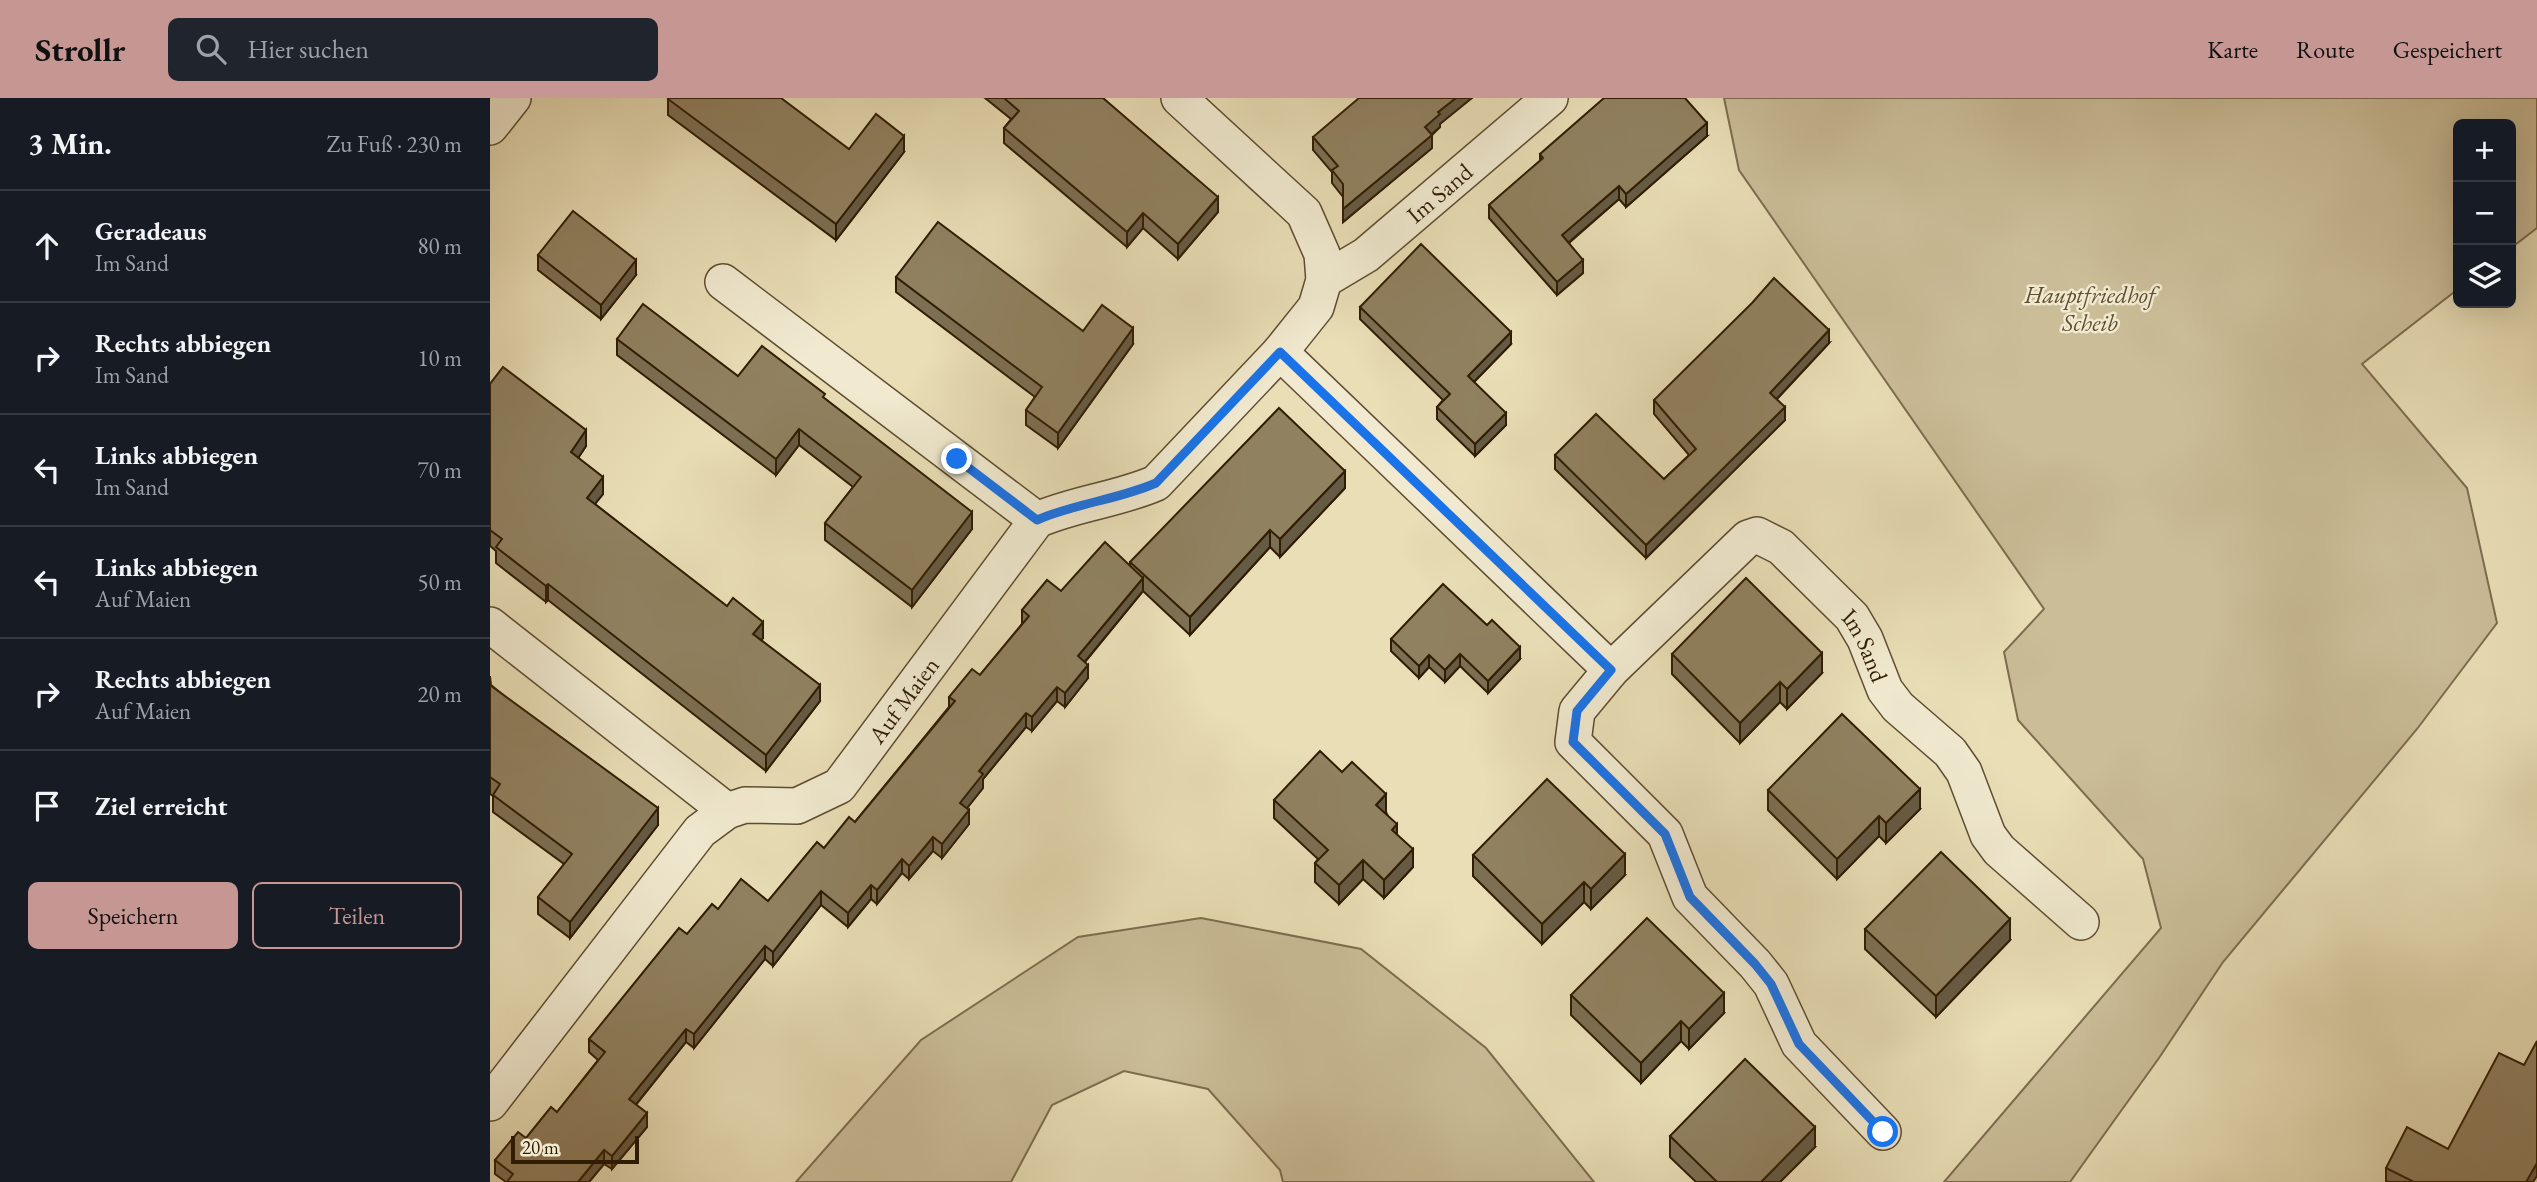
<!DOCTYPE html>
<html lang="de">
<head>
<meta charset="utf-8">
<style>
  :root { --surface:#171b24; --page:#20242c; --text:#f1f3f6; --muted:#9ea1a6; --line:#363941; --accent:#c59692 }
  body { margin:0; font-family:"EB Garamond",serif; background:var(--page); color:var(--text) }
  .controls { position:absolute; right:21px; top:21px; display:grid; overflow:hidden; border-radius:10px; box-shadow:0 7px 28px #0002 }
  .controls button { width:63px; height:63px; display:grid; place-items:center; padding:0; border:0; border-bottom:2px solid var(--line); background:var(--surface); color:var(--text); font:35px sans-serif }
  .scale { position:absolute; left:21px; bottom:18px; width:128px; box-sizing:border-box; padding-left:7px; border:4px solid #301d03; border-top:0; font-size:19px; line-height:24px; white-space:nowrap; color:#301d03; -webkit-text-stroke:5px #f1ead0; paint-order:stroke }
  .stop { position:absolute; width:21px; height:21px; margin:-16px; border:5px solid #1a73e8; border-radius:50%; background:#fff }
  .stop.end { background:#1a73e8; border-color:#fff; box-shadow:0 2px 7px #0008 }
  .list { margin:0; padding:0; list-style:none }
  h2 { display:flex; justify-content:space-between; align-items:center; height:91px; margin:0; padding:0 28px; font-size:30px }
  h2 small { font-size:23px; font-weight:400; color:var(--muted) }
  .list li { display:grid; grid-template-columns:46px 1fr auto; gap:21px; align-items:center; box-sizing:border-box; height:112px; padding:0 28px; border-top:2px solid var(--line) }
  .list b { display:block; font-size:26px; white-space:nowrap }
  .list p { margin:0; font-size:23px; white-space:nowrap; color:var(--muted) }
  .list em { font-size:23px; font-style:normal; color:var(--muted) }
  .actions { display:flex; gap:14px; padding:21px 28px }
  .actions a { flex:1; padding:16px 0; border:2px solid var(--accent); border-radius:10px; text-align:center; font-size:24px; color:var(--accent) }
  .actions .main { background:var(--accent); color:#111 }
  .icon { flex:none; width:38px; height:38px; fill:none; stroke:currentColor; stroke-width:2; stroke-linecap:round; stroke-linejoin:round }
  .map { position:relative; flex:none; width:2047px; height:1084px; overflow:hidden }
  header { display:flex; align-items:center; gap:42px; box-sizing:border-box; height:98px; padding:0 35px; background:var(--accent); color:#111 }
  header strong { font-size:33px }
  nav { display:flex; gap:38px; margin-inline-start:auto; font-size:24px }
  .search { width:490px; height:63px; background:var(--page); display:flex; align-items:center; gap:18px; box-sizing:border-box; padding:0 24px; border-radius:10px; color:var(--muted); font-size:26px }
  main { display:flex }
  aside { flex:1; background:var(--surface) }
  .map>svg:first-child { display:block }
</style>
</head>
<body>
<header>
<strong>Strollr</strong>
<div class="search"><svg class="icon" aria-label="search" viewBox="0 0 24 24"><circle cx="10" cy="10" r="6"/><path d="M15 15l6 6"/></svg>Hier suchen</div>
<nav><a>Karte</a><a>Route</a><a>Gespeichert</a></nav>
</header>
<main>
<aside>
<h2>3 Min.<small>Zu Fuß · 230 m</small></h2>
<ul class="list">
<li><svg class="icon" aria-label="ahead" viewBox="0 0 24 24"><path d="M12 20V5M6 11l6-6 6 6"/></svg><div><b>Geradeaus</b><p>Im Sand</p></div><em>80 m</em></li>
<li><svg class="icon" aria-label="right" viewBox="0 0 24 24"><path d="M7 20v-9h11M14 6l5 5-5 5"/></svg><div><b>Rechts abbiegen</b><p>Im Sand</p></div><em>10 m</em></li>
<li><svg class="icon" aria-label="left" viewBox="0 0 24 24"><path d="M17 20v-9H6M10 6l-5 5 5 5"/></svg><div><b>Links abbiegen</b><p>Im Sand</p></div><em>70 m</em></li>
<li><svg class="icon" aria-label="left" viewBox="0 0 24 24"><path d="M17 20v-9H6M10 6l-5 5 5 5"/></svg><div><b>Links abbiegen</b><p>Auf Maien</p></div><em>50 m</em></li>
<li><svg class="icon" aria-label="right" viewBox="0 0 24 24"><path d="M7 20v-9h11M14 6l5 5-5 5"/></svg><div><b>Rechts abbiegen</b><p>Auf Maien</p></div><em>20 m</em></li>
<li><svg class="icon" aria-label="arrive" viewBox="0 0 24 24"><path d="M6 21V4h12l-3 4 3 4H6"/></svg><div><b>Ziel erreicht</b></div></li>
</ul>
<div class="actions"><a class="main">Speichern</a><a>Teilen</a></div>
</aside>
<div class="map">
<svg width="2047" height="1084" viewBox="0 0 2047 1084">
  <rect width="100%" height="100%" fill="#e9deb6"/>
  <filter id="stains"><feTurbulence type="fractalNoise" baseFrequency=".00286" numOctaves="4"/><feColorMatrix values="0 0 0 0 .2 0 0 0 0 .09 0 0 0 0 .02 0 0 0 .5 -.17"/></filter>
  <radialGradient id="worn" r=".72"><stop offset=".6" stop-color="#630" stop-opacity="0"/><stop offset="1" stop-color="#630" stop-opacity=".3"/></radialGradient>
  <!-- green -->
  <g fill="#cabd98" stroke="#7d6d4e" stroke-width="2">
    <path d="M 1234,0 L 2047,0 L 2047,130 L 2021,150 L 2021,26 L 1968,26 L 1968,191 L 1872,266 L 1977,390 L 2007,525 L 1927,631 L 1733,864 L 1669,960 L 1580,1084 L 1454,1084 L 1671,830 L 1653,761 L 1528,622 L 1514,554 L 1554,511 L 1249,72 Z"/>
    <path d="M 711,820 L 871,851 L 996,950 L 1104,1084 L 793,1084 L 790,1072 L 718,991 L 634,973 L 562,1007 L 521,1084 L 306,1084 L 431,942 L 588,839 Z"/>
  </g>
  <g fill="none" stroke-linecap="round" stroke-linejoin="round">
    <defs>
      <g id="minor">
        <path d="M 0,29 L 23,0"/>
        <path id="s1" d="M 834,182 L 876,157 L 1060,0"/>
        <path d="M 233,184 L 547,422"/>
        <path d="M 790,254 L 1121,572"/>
        <path d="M 0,527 L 237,713"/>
        <path id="s2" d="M 0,1005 L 210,733 L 237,713 L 255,707 L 307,708 L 349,688 L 547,422 C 586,405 627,402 666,385 L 790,254 L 826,209 L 834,182 L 832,156 L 814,115 L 689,0"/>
        <path id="s3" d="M 1393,1034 L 1309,946 L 1281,886 L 1265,866 L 1200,799 L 1175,736 L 1083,644 L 1087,613 L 1121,572 L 1258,440 L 1267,437 L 1291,449 L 1362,519 L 1375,541 L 1395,592 L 1408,609 L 1460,654 L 1474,674 L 1498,737 L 1509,752 L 1591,824"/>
      </g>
    </defs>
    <!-- minor casing -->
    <use href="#minor" stroke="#5e4d30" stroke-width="38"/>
    <!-- minor -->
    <use href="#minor" stroke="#f1ead0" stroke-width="35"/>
  </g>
  <!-- wall -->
  <g fill="#7c6f53" stroke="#301d03" stroke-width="2">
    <path d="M 495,0 L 613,0 L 728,114 L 688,161 L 653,130 L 637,149 L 514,45 L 514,30 L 521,21 Z"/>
    <path d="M 178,1 L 359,51 L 414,54 L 346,142 L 178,17 Z"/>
    <path d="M 950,26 L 950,29 L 942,37 L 942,50 L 853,124 L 853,99 L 842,85 L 842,74 L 823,52 L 823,39 Z"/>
    <path d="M 1217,38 L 1136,109 L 1129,101 L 1079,145 L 1093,175 L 1067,197 L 999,120 L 999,107 L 1050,63 L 1050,56 Z"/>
    <path d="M 48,157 L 146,177 L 111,221 L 48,172 Z"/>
    <path d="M 406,179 L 593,233 L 643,246 L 568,350 L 536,327 L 536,312 L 545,299 L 406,194 Z"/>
    <path d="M 870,209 L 1021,246 L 984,284 L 1016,327 L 985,358 L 947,321 L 947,309 L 953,302 L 870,221 Z"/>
    <path d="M 127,241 L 248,278 L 335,301 L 482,431 L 422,509 L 335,442 L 335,425 L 363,389 L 309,347 L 286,377 L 127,257 Z"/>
    <path d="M 1339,245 L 1287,301 L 1295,322 L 1156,460 L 1065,371 L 1065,357 L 1174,381 L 1199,357 L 1164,316 L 1164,302 Z"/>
    <path d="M 0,286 L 96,348 L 88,360 L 113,396 L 105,406 L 273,540 L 271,542 L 330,603 L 276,673 L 58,502 L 56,504 L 6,465 L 6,453 L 0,448 Z"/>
    <path d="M 855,390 L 790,459 L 780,449 L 700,537 L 653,493 L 595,564 L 598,580 L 575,609 L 567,603 L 542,633 L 536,629 L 493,681 L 493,690 L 477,710 L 479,726 L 452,760 L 443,753 L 419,781 L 412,775 L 387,806 L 381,801 L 358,829 L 331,807 L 283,868 L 275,861 L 204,950 L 196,944 L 146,1007 L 157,1029 L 122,1071 L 114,1066 L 99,1084 L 16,1084 L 5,1076 L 5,1062 L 36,1040 L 67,1014 L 108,962 L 99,954 L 99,941 L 197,836 L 228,811 L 278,803 L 334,750 L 365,724 L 459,609 L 459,599 L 490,577 L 532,526 L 532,512 L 571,493 L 640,468 L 640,464 Z"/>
    <path d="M 901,541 L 1030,561 L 998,595 L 970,568 L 955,584 L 939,569 L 929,580 L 901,553 Z"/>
    <path d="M 1182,556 L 1332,575 L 1297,611 L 1290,604 L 1250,645 L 1182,576 Z"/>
    <path d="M 0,578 L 1,587 L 168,727 L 80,840 L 48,816 L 48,799 L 74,766 L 3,714 L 3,698 L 0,696 Z"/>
    <path d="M 852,674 L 896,714 L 923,769 L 894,800 L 873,781 L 849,806 L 825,784 L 825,765 L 828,761 L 784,720 L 784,702 Z"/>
    <path d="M 1278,692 L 1430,711 L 1396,745 L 1389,738 L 1347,781 L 1278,712 Z"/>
    <path d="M 983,757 L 1135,777 L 1101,811 L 1094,804 L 1052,846 L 983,778 Z"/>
    <path d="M 1375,831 L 1520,842 L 1446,919 L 1375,851 Z"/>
    <path d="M 1081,897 L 1234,915 L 1199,951 L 1191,943 L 1151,985 L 1081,917 Z"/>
    <path d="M 1180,1038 L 1325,1049 L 1290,1084 L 1206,1084 L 1180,1059 Z"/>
    <path d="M 1958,1051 L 2043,1084 L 1899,1084 L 1896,1083 L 1896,1070 Z"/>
  </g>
  <!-- shaded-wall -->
  <g fill="#655a43" stroke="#301d03" stroke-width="2">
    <path d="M 966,0 L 982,0 L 950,26 L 950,29 L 935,42 L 935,29 L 948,14 Z"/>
    <path d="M 1217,25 L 1217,38 L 1136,109 L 1136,96 Z"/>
    <path d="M 942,37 L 942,50 L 853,124 L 853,111 Z"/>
    <path d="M 414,38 L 414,54 L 346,142 L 346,126 Z"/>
    <path d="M 1129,88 L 1129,101 L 1072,150 L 1072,137 Z"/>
    <path d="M 728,99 L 728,114 L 688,161 L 688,146 Z"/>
    <path d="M 653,115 L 653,130 L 637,149 L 637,134 Z"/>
    <path d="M 146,162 L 146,177 L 111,221 L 111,207 Z"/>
    <path d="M 1093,162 L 1093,175 L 1067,197 L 1067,184 Z"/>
    <path d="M 643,230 L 643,246 L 568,350 L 568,335 Z"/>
    <path d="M 1339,232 L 1339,245 L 1280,308 L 1280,295 Z"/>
    <path d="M 1021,234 L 1021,246 L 978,290 L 978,278 Z"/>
    <path d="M 1295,309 L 1295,322 L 1156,460 L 1156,447 Z"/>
    <path d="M 1016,315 L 1016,327 L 985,358 L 985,346 Z"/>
    <path d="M 309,331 L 309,347 L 286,377 L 286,361 Z"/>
    <path d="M 96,332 L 96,348 L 81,371 L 81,354 Z"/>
    <path d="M 855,373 L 855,390 L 790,459 L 790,441 Z"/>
    <path d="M 113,379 L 113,396 L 97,416 L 97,400 Z"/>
    <path d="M 482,414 L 482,431 L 422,509 L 422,492 Z"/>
    <path d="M 780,432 L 780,449 L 700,537 L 700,519 Z"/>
    <path d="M 653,480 L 653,493 L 588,572 L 588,558 Z"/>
    <path d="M 58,486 L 58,502 L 56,504 L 56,488 Z"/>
    <path d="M 273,524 L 273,540 L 263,552 L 263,536 Z"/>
    <path d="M 1030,549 L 1030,561 L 998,595 L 998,583 Z"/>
    <path d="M 1332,555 L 1332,575 L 1297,611 L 1297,591 Z"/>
    <path d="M 970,556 L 970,568 L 955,584 L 955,572 Z"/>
    <path d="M 939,557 L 939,569 L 929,580 L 929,568 Z"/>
    <path d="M 598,567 L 598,580 L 575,609 L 575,595 Z"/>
    <path d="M 1290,584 L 1290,604 L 1250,645 L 1250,625 Z"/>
    <path d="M 330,587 L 330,603 L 276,673 L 276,657 Z"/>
    <path d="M 567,589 L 567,603 L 542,633 L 542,619 Z"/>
    <path d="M 536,615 L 536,629 L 493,681 L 493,690 L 470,719 L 470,705 L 489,673 Z"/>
    <path d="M 1430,691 L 1430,711 L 1396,745 L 1396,725 Z"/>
    <path d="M 896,696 L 896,714 L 886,725 L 886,707 Z"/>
    <path d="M 168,710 L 168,727 L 80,840 L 80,824 Z"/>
    <path d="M 479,712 L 479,726 L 452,760 L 452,746 Z"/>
    <path d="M 1389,718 L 1389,738 L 1347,781 L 1347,761 Z"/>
    <path d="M 907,726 L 907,744 L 902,732 Z"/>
    <path d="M 443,739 L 443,753 L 419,781 L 419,768 Z"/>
    <path d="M 923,751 L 923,769 L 894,800 L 894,782 Z"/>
    <path d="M 1135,756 L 1135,777 L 1101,811 L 1101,791 Z"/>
    <path d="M 412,761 L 412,775 L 387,806 L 387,792 Z"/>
    <path d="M 873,762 L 873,781 L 849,806 L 849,787 Z"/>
    <path d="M 1094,784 L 1094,804 L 1052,846 L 1052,826 Z"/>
    <path d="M 381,787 L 381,801 L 358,829 L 358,815 Z"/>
    <path d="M 331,793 L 331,807 L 283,868 L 283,854 Z"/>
    <path d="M 1520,821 L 1520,842 L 1446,919 L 1446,898 Z"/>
    <path d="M 275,848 L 275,861 L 204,950 L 204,936 Z"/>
    <path d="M 1234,895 L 1234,915 L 1199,951 L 1199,931 Z"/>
    <path d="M 1191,923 L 1191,943 L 1151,985 L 1151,965 Z"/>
    <path d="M 196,931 L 196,944 L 139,1015 L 139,1001 Z"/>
    <path d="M 157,1015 L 157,1029 L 122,1071 L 122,1058 Z"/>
    <path d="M 1325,1029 L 1325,1049 L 1290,1084 L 1271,1084 Z"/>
    <path d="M 114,1052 L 114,1066 L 99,1084 L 88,1084 Z"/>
    <path d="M 2047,1065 L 2047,1078 L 2043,1084 L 2036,1084 Z"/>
  </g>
  <!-- building -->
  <g fill="#908160" stroke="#301d03" stroke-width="2">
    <path d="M 179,0 L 291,0 L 359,51 L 386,16 L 414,38 L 346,126 L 178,1 Z"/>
    <path d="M 514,0 L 613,0 L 728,99 L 688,146 L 653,115 L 637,134 L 514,30 L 529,13 Z"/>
    <path d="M 869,0 L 966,0 L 948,14 L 950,16 L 935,29 L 942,37 L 853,111 L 853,86 L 842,72 L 848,68 L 823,39 Z"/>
    <path d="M 1114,0 L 1195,0 L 1217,25 L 1136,96 L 1129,88 L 1072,137 L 1093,162 L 1067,184 L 999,107 L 1053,60 L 1050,56 Z"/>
    <path d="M 83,113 L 146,162 L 111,207 L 48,157 Z"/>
    <path d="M 448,124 L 593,233 L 612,207 L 643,230 L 568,335 L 536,312 L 552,289 L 406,179 Z"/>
    <path d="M 931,146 L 1021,234 L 978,278 L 1016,315 L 985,346 L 947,309 L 960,296 L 870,209 Z"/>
    <path d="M 1284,180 L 1339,232 L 1280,295 L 1295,309 L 1156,447 L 1065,357 L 1106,316 L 1174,381 L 1206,351 L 1164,302 L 1262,205 Z"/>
    <path d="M 153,206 L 248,278 L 272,248 L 335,296 L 333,299 L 482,414 L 422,492 L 335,425 L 371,379 L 309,331 L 286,361 L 127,241 Z"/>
    <path d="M 13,269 L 96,332 L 81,354 L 113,379 L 97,400 L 237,508 L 243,500 L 273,524 L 263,536 L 330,587 L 276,657 L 58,486 L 56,488 L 6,449 L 12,441 L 0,432 L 0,286 Z"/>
    <path d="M 789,310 L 855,373 L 790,441 L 780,432 L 700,519 L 640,464 Z"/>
    <path d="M 615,444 L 653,480 L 588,558 L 598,567 L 575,595 L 567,589 L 542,619 L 536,615 L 489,673 L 493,676 L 470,705 L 479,712 L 452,746 L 443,739 L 419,768 L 412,761 L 387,792 L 381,787 L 358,815 L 331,793 L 283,854 L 275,848 L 204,936 L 196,931 L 139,1001 L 157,1015 L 122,1058 L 114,1052 L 88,1084 L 17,1084 L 23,1076 L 5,1062 L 28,1034 L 36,1040 L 61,1009 L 67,1014 L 115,954 L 99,941 L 189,830 L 197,836 L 222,806 L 228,811 L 251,781 L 278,803 L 327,744 L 334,750 L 359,719 L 365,724 L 465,603 L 459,599 L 482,571 L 490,577 L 539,518 L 532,512 L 557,482 L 571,493 Z"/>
    <path d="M 1256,480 L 1332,555 L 1297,591 L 1290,584 L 1250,625 L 1182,556 Z"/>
    <path d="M 953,486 L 997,527 L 1002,522 L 1030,549 L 998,583 L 970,556 L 955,572 L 939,557 L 929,568 L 901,541 Z"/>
    <path d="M 0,587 L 168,710 L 80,824 L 48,799 L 82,756 L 3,697 L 10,686 L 0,679 Z"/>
    <path d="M 1352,616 L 1430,691 L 1396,725 L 1389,718 L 1347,761 L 1278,692 Z"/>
    <path d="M 830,653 L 852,674 L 862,664 L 896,696 L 886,707 L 907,726 L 902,732 L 923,751 L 894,782 L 873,762 L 849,787 L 825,765 L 838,752 L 784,702 Z"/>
    <path d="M 1057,681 L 1135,756 L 1101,791 L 1094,784 L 1052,826 L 983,757 Z"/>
    <path d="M 1451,754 L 1520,821 L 1446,898 L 1375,831 Z"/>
    <path d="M 1157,820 L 1234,895 L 1199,931 L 1191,923 L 1151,965 L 1081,897 Z"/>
    <path d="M 2047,943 L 2047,1065 L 2036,1084 L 1924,1084 L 1896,1070 L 1917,1029 L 1958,1051 L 2009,955 L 2034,967 Z"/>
    <path d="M 1255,961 L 1325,1029 L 1271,1084 L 1227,1084 L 1180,1038 Z"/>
  </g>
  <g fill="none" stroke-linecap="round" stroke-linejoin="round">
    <!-- route -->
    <path stroke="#1a73e8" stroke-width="9" d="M 467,361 L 547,422 C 586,405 627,402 666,385 L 790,254 L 1121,572 L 1087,613 L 1083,644 L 1175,736 L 1200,799 L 1265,866 L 1281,886 L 1309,946 L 1393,1034"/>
  </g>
  <g text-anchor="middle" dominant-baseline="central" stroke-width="5" stroke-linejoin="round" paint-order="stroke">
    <!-- street labels -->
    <g font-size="24" fill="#301d03" stroke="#f1ead0">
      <text stroke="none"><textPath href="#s1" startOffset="145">Im Sand</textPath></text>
      <text stroke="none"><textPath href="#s3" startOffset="947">Im Sand</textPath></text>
      <text stroke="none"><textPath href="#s2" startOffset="602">Auf Maien</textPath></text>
    </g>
    <!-- park labels -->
    <g font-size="24" font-style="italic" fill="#5e4d30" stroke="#f1ead0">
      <text x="1600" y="196">Hauptfriedhof<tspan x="1600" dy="28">Scheib</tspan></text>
    </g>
  </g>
  <rect width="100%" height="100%" filter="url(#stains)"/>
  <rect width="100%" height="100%" fill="url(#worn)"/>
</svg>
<div class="controls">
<button>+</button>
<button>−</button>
<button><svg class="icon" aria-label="layers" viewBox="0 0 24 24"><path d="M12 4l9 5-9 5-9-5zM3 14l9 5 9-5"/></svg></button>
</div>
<div class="scale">20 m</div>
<div class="stop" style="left:1393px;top:1034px"></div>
<div class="stop end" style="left:467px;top:361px"></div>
</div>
</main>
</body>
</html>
